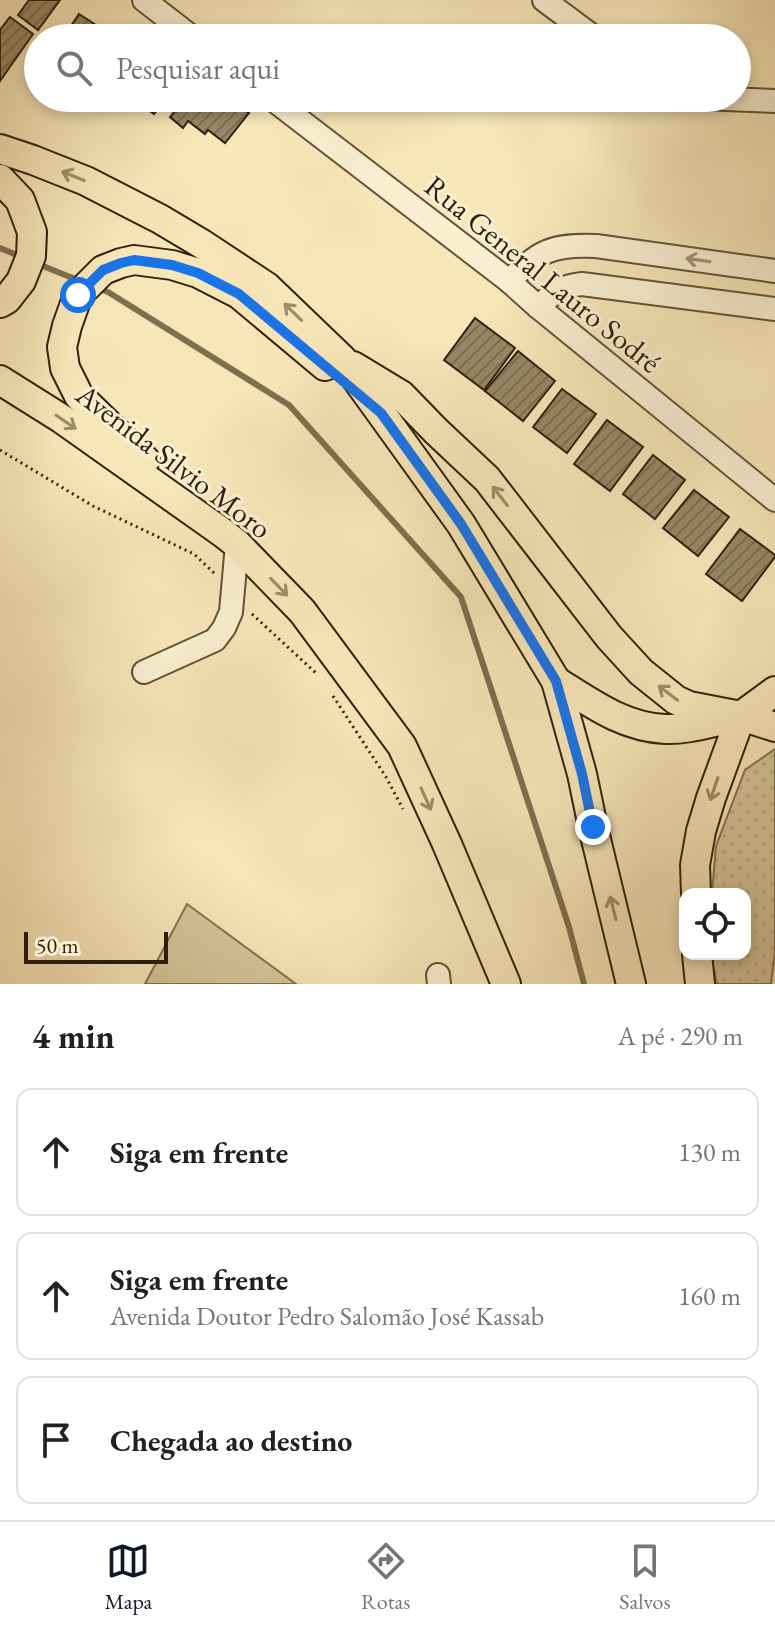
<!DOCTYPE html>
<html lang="pt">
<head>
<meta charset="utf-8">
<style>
  :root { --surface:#fff; --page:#f6f6f6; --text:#202124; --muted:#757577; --line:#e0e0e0; --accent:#111827 }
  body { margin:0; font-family:"EB Garamond",serif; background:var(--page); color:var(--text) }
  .controls { position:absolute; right:24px; bottom:24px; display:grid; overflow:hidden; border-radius:16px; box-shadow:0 4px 12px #0003 }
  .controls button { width:72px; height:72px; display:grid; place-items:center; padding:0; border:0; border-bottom:2px solid var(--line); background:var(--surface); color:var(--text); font:40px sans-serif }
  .scale { position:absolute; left:24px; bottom:20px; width:144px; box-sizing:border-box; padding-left:8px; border:4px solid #30200b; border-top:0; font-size:22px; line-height:28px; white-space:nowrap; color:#30200b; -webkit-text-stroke:6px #faefd1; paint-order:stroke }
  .stop { position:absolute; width:24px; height:24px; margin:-18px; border:6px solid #1a73e8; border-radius:50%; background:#fff }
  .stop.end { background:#1a73e8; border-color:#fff; box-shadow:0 2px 8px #0008 }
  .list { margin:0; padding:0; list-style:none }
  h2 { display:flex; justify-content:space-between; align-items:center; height:104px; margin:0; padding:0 32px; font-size:34px }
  h2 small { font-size:26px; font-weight:400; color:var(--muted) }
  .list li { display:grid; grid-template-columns:52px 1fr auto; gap:24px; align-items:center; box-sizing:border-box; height:128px; margin:0 16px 16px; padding:0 16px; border:2px solid var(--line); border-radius:16px }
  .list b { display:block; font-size:30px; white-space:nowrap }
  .list p { margin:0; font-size:26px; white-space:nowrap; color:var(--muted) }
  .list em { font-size:26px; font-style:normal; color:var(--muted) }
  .icon { flex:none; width:44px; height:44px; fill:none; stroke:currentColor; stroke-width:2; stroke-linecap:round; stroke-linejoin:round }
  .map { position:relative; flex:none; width:775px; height:984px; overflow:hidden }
  .search { position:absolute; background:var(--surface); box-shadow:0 4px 12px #0003; left:24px; right:24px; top:24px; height:88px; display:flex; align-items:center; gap:20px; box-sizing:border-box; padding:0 28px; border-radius:44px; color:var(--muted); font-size:30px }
  .sheet { height:536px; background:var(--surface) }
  nav { display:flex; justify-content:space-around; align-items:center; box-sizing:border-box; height:112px; border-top:2px solid var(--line); background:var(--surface); font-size:22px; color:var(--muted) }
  nav a { display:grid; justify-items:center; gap:4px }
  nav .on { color:var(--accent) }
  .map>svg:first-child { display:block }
</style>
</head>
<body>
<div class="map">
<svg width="775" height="984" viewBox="0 0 775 984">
  <defs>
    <pattern id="garden-dots" width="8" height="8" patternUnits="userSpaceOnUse" patternTransform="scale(2)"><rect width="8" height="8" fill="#d5c49b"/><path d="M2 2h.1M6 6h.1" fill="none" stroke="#b7a884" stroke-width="1.8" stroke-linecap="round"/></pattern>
    <pattern id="building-hatch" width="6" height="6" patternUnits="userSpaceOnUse" patternTransform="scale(2)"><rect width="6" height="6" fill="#978765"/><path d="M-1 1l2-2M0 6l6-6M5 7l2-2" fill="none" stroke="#7c6e51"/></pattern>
  </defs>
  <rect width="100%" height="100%" fill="#f7e6b8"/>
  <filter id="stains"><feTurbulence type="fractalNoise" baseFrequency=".0025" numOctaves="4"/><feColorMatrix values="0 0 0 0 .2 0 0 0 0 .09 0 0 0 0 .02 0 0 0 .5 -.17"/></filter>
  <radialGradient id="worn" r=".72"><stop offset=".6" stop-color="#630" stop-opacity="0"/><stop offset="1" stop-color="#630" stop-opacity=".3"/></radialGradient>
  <!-- park -->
  <path fill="#d5c49b" stroke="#827253" stroke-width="2" d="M 187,904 L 296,984 L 145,984 Z"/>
  <!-- garden -->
  <path fill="url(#garden-dots)" stroke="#827253" stroke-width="2" d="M 775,749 L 775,952 L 771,984 L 717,984 L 710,954 L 745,954 L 745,894 L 712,894 L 716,846 L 745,770 Z"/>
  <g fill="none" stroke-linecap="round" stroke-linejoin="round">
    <!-- stream -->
    <g stroke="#7f6f4f" stroke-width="6">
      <path d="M 0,248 L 24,258"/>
      <path d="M 38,264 L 80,281"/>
      <path d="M 97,288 L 108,292 L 289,405 L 461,597 L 569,927 L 584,984"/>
    </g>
  </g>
  <!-- building -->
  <g fill="url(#building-hatch)" stroke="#30200b" stroke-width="2">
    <path d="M 29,0 L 60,0 L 38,30 L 18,15 Z"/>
    <path d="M 79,14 L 116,38 L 63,38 Z"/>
    <path d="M 10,17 L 33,34 L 0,81 L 0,30 Z"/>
    <path d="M 133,98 L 166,98 L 154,114 Z"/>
    <path d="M 185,98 L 229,98 L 249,113 L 225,143 L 208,130 L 205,134 L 188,121 L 183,128 L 170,117 Z"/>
    <path d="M 475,318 L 515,348 L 484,390 L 444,360 Z"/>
    <path d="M 518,351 L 555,381 L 523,421 L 485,391 Z"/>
    <path d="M 562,389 L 596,414 L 567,453 L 533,427 Z"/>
    <path d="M 607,420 L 643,447 L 610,491 L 574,464 Z"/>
    <path d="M 653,455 L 685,480 L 655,519 L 623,494 Z"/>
    <path d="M 694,490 L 729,517 L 698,556 L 663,528 Z"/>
    <path d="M 740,529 L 775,555 L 775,557 L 742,601 L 706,574 Z"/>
  </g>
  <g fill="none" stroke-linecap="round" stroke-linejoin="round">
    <defs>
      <g id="minor">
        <path d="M 144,0 L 193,38"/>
        <path d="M 544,0 L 595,38"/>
        <path d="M 271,98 L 509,281 L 538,307 L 775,500"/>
        <path d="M 699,98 L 775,101"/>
        <path d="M 509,281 C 540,251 551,244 596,246 L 775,271"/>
        <path d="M 538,307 C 553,293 561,286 582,284 L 775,309"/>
        <path d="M 144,672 L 215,640 L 224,628 L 231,612 L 237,544"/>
        <path d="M 438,975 L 439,984"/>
      </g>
      <g id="major">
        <path d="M 0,149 L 33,160 L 86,181 L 160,219 L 202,244 L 267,287 L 342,359 L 461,524 L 556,681 L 582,774 L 593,827 L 631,984"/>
        <path d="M 0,179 L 20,200 L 32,232 L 31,256 L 21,281 L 7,299 L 0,303"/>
        <path d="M 353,366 L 401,395 L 436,431 L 487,479 L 609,637 L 641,672 L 676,700 L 689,706 L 741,716 L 775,727"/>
        <path d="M 0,380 L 62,419 L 223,533 L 237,544 L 302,611 L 402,746 L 447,844 L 506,984"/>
        <path d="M 145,460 L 79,396 L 65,368 L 62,347 L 67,326 L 78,295 L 103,270 L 121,263 L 134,260 L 172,265 L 198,273 L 239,294 L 325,366"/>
        <path d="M 556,681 C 591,703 623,727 665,729 C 686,730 708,723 728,719"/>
        <path d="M 696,894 L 695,865 L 701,831 L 711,798 L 741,716 L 775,691"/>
        <path d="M 697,954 L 700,984"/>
      </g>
    </defs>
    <!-- minor casing -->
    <use href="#minor" stroke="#625236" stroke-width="26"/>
    <!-- major casing -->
    <use href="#major" stroke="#30200b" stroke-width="32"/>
    <!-- path -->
    <g stroke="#30200b" stroke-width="3" stroke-dasharray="2 4" stroke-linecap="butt">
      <path d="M 0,450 L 93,506 L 194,554 L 214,573"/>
      <path d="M 252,614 L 317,674"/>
      <path d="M 333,696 L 386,777 L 403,809"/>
    </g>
    <!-- minor -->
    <use href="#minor" stroke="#faefd1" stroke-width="22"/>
    <!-- major -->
    <use href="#major" stroke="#f7e6b8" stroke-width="28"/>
  </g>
  <!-- one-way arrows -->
  <defs><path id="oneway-shaft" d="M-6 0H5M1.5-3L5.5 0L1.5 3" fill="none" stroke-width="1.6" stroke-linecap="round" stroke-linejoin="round" transform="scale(2)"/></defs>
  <g stroke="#9d8d6a">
    <use href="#oneway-shaft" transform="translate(73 176) rotate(-158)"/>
    <use href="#oneway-shaft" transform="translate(293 312) rotate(-136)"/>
    <use href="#oneway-shaft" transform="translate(66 422) rotate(34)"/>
    <use href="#oneway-shaft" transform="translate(500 496) rotate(-128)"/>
    <use href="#oneway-shaft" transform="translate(279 587) rotate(46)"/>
    <use href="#oneway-shaft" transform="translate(668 693) rotate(-143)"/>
    <use href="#oneway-shaft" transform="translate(714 789) rotate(109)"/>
    <use href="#oneway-shaft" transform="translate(426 799) rotate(66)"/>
    <use href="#oneway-shaft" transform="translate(613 908) rotate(-104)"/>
  </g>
  <use stroke="#9f9278" href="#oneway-shaft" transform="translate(698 260) rotate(-172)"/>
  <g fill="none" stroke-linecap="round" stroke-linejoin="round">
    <!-- route -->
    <path stroke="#1a73e8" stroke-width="10" d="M 78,295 L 103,270 L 121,263 L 134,260 L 172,265 L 198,273 L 239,294 L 381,413 L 461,524 L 556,681 L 582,774 L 593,827"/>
  </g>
  <g text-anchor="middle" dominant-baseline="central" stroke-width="6" stroke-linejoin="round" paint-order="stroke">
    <!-- street labels -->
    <g font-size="30" fill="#30200b" stroke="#faefd1">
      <text transform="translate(543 274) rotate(39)">Rua General Lauro Sodré</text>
      <text transform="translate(174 461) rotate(37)">Avenida Silvio Moro</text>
    </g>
  </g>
  <rect width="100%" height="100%" filter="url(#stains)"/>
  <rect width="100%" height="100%" fill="url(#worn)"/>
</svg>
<div class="controls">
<button><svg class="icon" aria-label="locate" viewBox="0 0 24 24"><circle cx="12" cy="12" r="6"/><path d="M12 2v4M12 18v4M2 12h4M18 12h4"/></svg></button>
</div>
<div class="scale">50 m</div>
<div class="stop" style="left:78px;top:295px"></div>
<div class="stop end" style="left:593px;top:827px"></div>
<div class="search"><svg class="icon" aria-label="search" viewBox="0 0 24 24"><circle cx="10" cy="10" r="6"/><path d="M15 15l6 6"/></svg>Pesquisar aqui</div>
</div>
<section class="sheet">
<h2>4 min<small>A pé · 290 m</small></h2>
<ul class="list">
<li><svg class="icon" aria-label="ahead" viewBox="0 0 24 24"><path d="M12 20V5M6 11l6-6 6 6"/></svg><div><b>Siga em frente</b></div><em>130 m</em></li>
<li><svg class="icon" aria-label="ahead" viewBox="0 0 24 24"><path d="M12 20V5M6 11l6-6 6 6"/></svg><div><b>Siga em frente</b><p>Avenida Doutor Pedro Salomão José Kassab</p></div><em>160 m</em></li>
<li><svg class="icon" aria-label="arrive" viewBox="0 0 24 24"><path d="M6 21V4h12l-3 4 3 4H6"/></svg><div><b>Chegada ao destino</b></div></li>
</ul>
</section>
<nav>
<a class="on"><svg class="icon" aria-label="map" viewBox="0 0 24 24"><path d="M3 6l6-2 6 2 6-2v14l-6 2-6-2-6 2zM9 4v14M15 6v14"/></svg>Mapa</a>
<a><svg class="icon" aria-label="directions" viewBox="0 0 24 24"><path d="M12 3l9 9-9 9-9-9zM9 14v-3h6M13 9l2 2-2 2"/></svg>Rotas</a>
<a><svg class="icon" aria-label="saved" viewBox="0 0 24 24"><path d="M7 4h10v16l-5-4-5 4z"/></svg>Salvos</a>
</nav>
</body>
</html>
